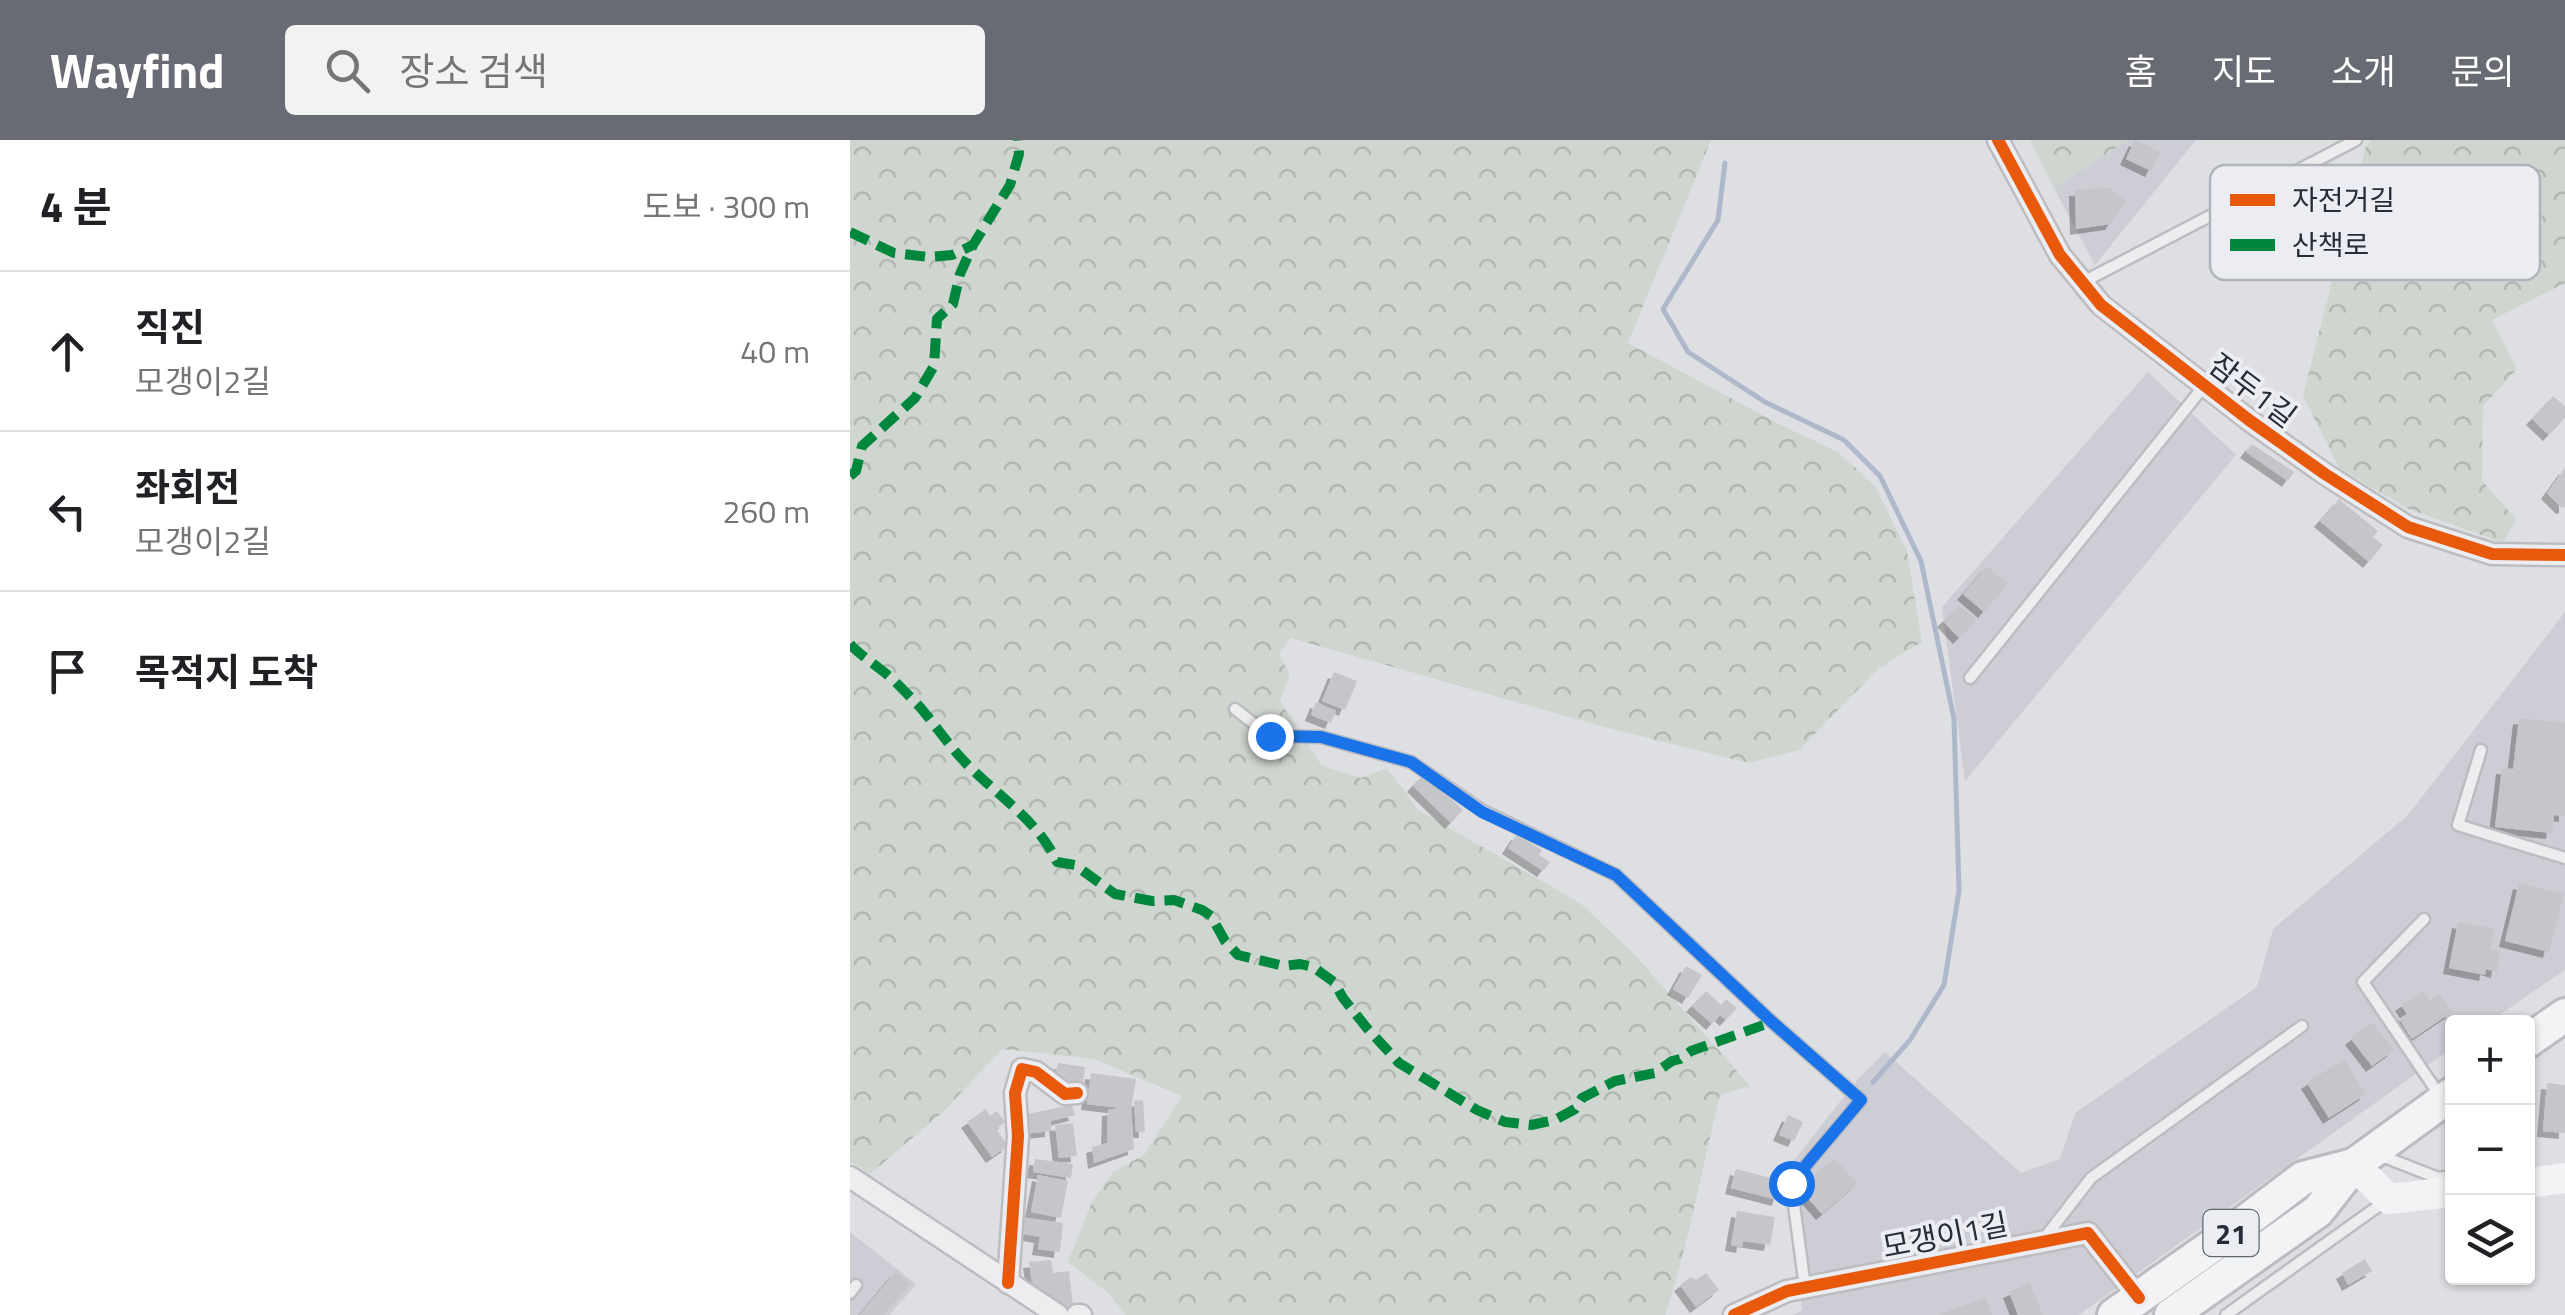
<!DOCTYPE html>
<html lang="ko">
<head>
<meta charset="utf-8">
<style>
  :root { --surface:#fff; --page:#f2f2f2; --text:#202124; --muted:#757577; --line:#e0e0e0; --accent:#686b74 }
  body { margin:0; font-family:"Titillium Web","Noto Sans KR",sans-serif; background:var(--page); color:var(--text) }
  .controls { position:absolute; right:30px; bottom:30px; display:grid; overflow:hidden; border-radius:10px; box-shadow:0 2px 8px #0004 }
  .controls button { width:90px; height:90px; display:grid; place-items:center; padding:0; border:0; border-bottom:2px solid var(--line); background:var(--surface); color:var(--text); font:50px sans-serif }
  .stop { position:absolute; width:30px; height:30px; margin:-22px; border:8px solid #1a73e8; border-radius:50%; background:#fff }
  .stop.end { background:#1a73e8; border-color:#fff; box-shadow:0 2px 10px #0008 }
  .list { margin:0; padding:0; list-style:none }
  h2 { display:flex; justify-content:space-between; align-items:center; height:130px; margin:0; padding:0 40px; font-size:42px }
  h2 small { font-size:32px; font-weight:400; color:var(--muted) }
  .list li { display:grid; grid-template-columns:65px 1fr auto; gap:30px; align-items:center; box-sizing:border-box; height:160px; padding:0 40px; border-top:2px solid var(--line) }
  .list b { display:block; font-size:38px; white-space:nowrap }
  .list p { margin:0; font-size:32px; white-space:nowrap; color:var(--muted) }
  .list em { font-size:32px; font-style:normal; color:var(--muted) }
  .icon { flex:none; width:55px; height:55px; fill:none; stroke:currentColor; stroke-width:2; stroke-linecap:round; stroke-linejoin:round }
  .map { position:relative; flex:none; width:1715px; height:1175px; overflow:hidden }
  header { display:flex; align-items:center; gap:60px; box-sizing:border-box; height:140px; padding:0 50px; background:var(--accent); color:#fff }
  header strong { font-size:48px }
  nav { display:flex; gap:55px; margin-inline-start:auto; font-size:35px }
  .search { width:700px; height:90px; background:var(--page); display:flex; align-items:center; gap:25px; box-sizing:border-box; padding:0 35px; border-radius:10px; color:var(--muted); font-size:38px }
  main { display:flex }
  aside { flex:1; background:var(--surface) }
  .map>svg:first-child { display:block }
</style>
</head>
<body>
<header>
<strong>Wayfind</strong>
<div class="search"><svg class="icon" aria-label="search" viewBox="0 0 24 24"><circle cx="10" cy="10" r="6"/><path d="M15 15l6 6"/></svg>장소 검색</div>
<nav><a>홈</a><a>지도</a><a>소개</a><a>문의</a></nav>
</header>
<main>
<aside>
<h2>4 분<small>도보 · 300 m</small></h2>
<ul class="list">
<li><svg class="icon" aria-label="ahead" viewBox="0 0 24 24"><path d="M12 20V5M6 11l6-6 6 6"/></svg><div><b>직진</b><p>모갱이2길</p></div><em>40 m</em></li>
<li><svg class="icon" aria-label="left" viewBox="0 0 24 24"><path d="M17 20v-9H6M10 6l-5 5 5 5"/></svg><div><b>좌회전</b><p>모갱이2길</p></div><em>260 m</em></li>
<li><svg class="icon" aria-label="arrive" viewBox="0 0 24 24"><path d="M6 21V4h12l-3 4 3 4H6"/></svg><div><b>목적지 도착</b></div></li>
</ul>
</aside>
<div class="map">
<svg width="1715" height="1175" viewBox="0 0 1715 1175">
  <defs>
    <pattern id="forest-crowns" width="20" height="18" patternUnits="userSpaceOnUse" patternTransform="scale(2.5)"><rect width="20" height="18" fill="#ced6cf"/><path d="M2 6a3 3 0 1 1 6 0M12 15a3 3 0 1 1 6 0" fill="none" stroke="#b1b8b2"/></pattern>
    <filter id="shadow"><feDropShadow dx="-6" dy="6" stdDeviation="0" flood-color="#0004"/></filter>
  </defs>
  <rect width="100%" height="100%" fill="#dedfe3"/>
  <!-- built -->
  <g fill="#cdced5">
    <path d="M 1278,0 L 1346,0 L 1245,125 L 1204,48 Z"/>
    <path d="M 1298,232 L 1386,315 L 1115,641 L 1092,467 Z"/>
    <path d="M 1715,472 L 1715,830 L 1639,882 L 1602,882 L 1602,908 L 1229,1175 L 943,1175 L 952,1170 L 937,1029 L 1007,940 L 1035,912 L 1171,1033 L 1210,1019 L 1225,973 L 1407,847 L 1423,789 L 1558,675 Z"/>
    <path d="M 0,1092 L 66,1144 L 40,1175 L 0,1175 Z"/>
  </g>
  <!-- forest -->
  <g fill="url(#forest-crowns)">
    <path d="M 0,0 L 861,0 L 778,203 L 931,285 L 988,312 L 1025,346 L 1057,411 L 1072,502 L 1029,528 L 949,610 L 899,623 L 765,590 L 441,498 L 429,514 L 440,535 L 430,561 L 472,626 L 511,638 L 537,628 L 568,670 L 730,763 L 784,814 L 900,946 L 870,955 C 852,1028 839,1103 815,1175 L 276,1175 L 258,1153 L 218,1122 L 242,1062 L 263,1032 L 294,1015 L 332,956 L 244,919 L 152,909 L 93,972 L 20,1034 L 0,1021 Z"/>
    <path d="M 1180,0 L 1278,0 L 1204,48 Z"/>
    <path d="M 1522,0 L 1715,0 L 1715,143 L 1642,180 L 1667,229 L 1633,266 L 1632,341 L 1666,379 L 1653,403 L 1559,369 L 1489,328 L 1453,256 L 1516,6 Z"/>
  </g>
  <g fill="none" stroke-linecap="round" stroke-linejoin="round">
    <!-- stream -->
    <path stroke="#afb8cb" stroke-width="5" d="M 875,23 L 868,80 L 813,169 L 838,212 L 915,262 L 994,300 L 1030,336 L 1071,421 L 1104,579 L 1109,751 L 1094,845 L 1060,900 L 1023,942"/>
  </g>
  <!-- building -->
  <g fill="#c4c6ca" filter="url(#shadow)">
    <path d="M 1285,0 L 1311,12 L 1301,31 L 1276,19 Z"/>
    <path d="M 1260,48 L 1276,61 L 1261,84 L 1226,89 L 1225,50 Z"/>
    <path d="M 1703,256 L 1715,266 L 1715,278 L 1699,295 L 1682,279 Z"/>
    <path d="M 1402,304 L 1444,332 L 1438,341 L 1396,312 Z"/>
    <path d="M 1715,328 L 1715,367 L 1712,368 L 1697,353 Z"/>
    <path d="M 1489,359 L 1528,391 L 1523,397 L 1533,405 L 1519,422 L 1470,381 Z"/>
    <path d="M 1137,426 L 1158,444 L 1134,472 L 1113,454 Z"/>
    <path d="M 1110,465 L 1126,481 L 1109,498 L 1093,481 Z"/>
    <path d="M 484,532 L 507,541 L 495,570 L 472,561 Z"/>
    <path d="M 466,562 L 486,571 L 481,583 L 461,575 Z"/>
    <path d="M 1669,578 L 1715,583 L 1715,676 L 1704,675 L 1702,693 L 1645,687 L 1652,628 L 1663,629 Z"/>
    <path d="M 574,634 L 613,670 L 601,683 L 563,646 Z"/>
    <path d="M 667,694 L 692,710 L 689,715 L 700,722 L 693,731 L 658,708 Z"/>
    <path d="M 1669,743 L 1714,754 L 1699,812 L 1655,801 Z"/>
    <path d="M 1608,782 L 1644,789 L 1640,810 L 1650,811 L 1647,832 L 1636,829 L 1635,835 L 1599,828 Z"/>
    <path d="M 836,826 L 852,835 L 838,858 L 823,849 Z"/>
    <path d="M 856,851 L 871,865 L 876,859 L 887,868 L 876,880 L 870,875 L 862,884 L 842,866 Z"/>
    <path d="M 1573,851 L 1580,861 L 1590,854 L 1602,872 L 1562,899 L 1549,879 L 1557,874 L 1551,865 Z"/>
    <path d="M 1522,882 L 1544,910 L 1522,926 L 1501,899 Z"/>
    <path d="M 1494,919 L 1516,954 L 1479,978 L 1457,943 Z"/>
    <path d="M 208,923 L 235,927 L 233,944 L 205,941 Z"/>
    <path d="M 241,933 L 286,939 L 281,969 L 284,1009 L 244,1023 L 242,1007 L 257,1003 L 258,970 L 271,968 L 237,964 Z"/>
    <path d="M 1697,943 L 1715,945 L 1715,993 L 1693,991 Z"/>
    <path d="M 293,960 L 295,992 L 286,992 L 284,961 Z"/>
    <path d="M 222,965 L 225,975 L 201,981 L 201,991 L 174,994 L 172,975 Z"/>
    <path d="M 136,969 L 140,976 L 147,971 L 155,982 L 146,989 L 158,1006 L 142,1017 L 117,982 Z"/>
    <path d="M 938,975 L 953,982 L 944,1001 L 929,995 Z"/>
    <path d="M 223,983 L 227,1016 L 209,1018 L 205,985 Z"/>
    <path d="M 985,1018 L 1007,1044 L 972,1074 L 949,1048 Z"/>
    <path d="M 185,1019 L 223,1024 L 221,1038 L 183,1032 Z"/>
    <path d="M 886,1029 L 933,1041 L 928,1060 L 881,1048 Z"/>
    <path d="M 188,1035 L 218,1041 L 211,1078 L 181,1072 Z"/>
    <path d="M 887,1071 L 925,1077 L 920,1105 L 893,1101 L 892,1107 L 881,1105 Z"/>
    <path d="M 170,1077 L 213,1083 L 210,1112 L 188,1109 L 190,1097 L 167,1093 Z"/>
    <path d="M 1515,1119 L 1522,1131 L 1498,1145 L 1492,1133 Z"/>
    <path d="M 201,1120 L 203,1133 L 219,1131 L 223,1165 L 204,1168 L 202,1154 L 184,1156 L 179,1122 Z"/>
    <path d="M 45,1132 L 60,1144 L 34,1175 L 9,1175 Z"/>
    <path d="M 856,1133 L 869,1150 L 846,1167 L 830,1145 L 841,1137 L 846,1140 Z"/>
    <path d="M 1180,1143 L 1193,1175 L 1168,1175 L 1159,1152 Z"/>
    <path d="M 1136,1157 L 1142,1175 L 1088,1175 Z"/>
  </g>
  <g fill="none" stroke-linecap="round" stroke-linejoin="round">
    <defs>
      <g id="lane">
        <path d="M 1233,142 L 1506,0"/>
        <path d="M 1120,538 L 1354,246"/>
        <path d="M 385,569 L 420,596 L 471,597 L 561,622 L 633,671 L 766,735 L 922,882 L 1011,960 L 941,1043 L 955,1147"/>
        <path d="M 1631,610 L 1608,685 L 1715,718"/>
        <path d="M 1574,779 L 1513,842 L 1590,956"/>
        <path d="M 1527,1014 L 1588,1038 L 1602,1036"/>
        <path d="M 1193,1100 L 1241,1038 L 1452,886"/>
        <path d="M 0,1153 L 6,1145"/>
        <path d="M 1376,1175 L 1534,1062"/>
      </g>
      <g id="street">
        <path d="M 1148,0 L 1210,115 L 1251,165 L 1399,280 L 1475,334 L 1558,387 L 1642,414 L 1715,415"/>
        <path d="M 0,1037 L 208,1175"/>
        <path d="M 158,1143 L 168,996 L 165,953 L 172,929 L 186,932 L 215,954 L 227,953"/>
        <path d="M 227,1175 L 231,1175"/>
        <path d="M 884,1175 L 937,1151 L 1238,1093 L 1289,1158"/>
      </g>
      <g id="primary">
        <path d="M 1678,901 L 1715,875"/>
        <path d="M 1264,1175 L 1379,1094 L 1453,1038 L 1504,1025"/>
        <path d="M 1321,1175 L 1468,1071 L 1504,1025 L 1602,954"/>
      </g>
    </defs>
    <!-- lane casing -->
    <use href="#lane" stroke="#bcbdc1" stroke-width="15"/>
    <!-- street casing -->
    <use href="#street" stroke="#bcbdc1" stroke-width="25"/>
    <!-- primary casing -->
    <use href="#primary" stroke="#bbbcc0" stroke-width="38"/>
    <!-- lane -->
    <use href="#lane" stroke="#ededef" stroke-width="10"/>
    <!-- street -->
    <use href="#street" stroke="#ededef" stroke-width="20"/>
    <!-- secondary -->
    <g stroke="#f2f3f4" stroke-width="30">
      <path d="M 1504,1025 L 1539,1059 L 1602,1052"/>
      <path d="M 1678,1043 L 1715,1038"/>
    </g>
    <!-- primary -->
    <use href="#primary" stroke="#f2f3f4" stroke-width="32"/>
    <!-- quiet -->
    <g stroke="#00873e" stroke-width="10" stroke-dasharray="20 10" stroke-linecap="butt">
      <path d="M 0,92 L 44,113 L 78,117 L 102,115 L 123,105"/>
      <path d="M 0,336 L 6,331 L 12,306 L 65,258 L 84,226 L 87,179 L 103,164 L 110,134 L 123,105 L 160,45 L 169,14 L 168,0"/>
      <path d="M 0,504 C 9,514 19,520 30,529 C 44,539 57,554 69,566 C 88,588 103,612 124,631 C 154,660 189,683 207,722 L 225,725 L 265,754 L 302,761 L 324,760 L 352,770 L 361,776 L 375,801 L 388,815 L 434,826 L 450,824 L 463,827 L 484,842 L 493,858 L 516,887 L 549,923 L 627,970 L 655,982 L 681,985 L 705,980 L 725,969 L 732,958 L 765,941 L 805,933 L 822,921 L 830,919 L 841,911 L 922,882"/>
    </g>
    <defs>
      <g id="cycleway">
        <path d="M 1148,0 L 1210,115 L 1251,165 L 1399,280 L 1475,334 L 1558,387 L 1642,414 L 1715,415"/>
        <path d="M 158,1143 L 168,996 L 165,953 L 172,929 L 186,932 L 215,954 L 227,953"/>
        <path d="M 884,1175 L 937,1151 L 1238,1093 L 1289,1158"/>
      </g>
    </defs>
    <!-- cycleway casing -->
    <use href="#cycleway" stroke="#ebedf3" stroke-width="19"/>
    <!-- cycleway -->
    <use href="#cycleway" stroke="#e8590c" stroke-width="12"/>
  </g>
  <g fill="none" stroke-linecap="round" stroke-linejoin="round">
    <!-- route -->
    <path stroke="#1a73e8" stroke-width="12" d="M 420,596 L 471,597 L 561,622 L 632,672 L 766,735 L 922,882 L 1011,960 L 941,1043"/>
  </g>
  <g text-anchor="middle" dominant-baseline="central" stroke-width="8" stroke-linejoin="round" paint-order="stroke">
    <!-- shield labels -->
    <rect fill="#ebedf3" stroke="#626671" stroke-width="2.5" x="1353.5" y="1070" width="55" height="46" rx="8"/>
    <g font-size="28" font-weight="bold" fill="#282c39">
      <text x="1381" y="1093">21</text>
    </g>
    <!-- street labels -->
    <g font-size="30" fill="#282c39" stroke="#ebedf3">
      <text transform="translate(1403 250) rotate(37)">잠두1길</text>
      <text transform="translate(1095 1095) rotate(-11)">모갱이1길</text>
    </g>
  </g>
  <!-- legend -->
  <rect x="1360" y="25" width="330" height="115" rx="15" fill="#ebedf3" stroke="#b0b3bb" stroke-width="2.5"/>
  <rect x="1380" y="54" width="45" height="12" fill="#e8590c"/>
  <rect x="1380" y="99" width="45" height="12" fill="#00873e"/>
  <g font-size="28" fill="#282c39">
    <text x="1442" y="70">자전거길</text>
    <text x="1442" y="115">산책로</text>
  </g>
</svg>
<div class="controls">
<button>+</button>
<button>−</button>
<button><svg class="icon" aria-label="layers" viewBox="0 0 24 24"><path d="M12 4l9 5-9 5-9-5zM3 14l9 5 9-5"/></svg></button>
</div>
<div class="stop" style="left:941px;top:1043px"></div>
<div class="stop end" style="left:420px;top:596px"></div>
</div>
</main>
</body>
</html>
